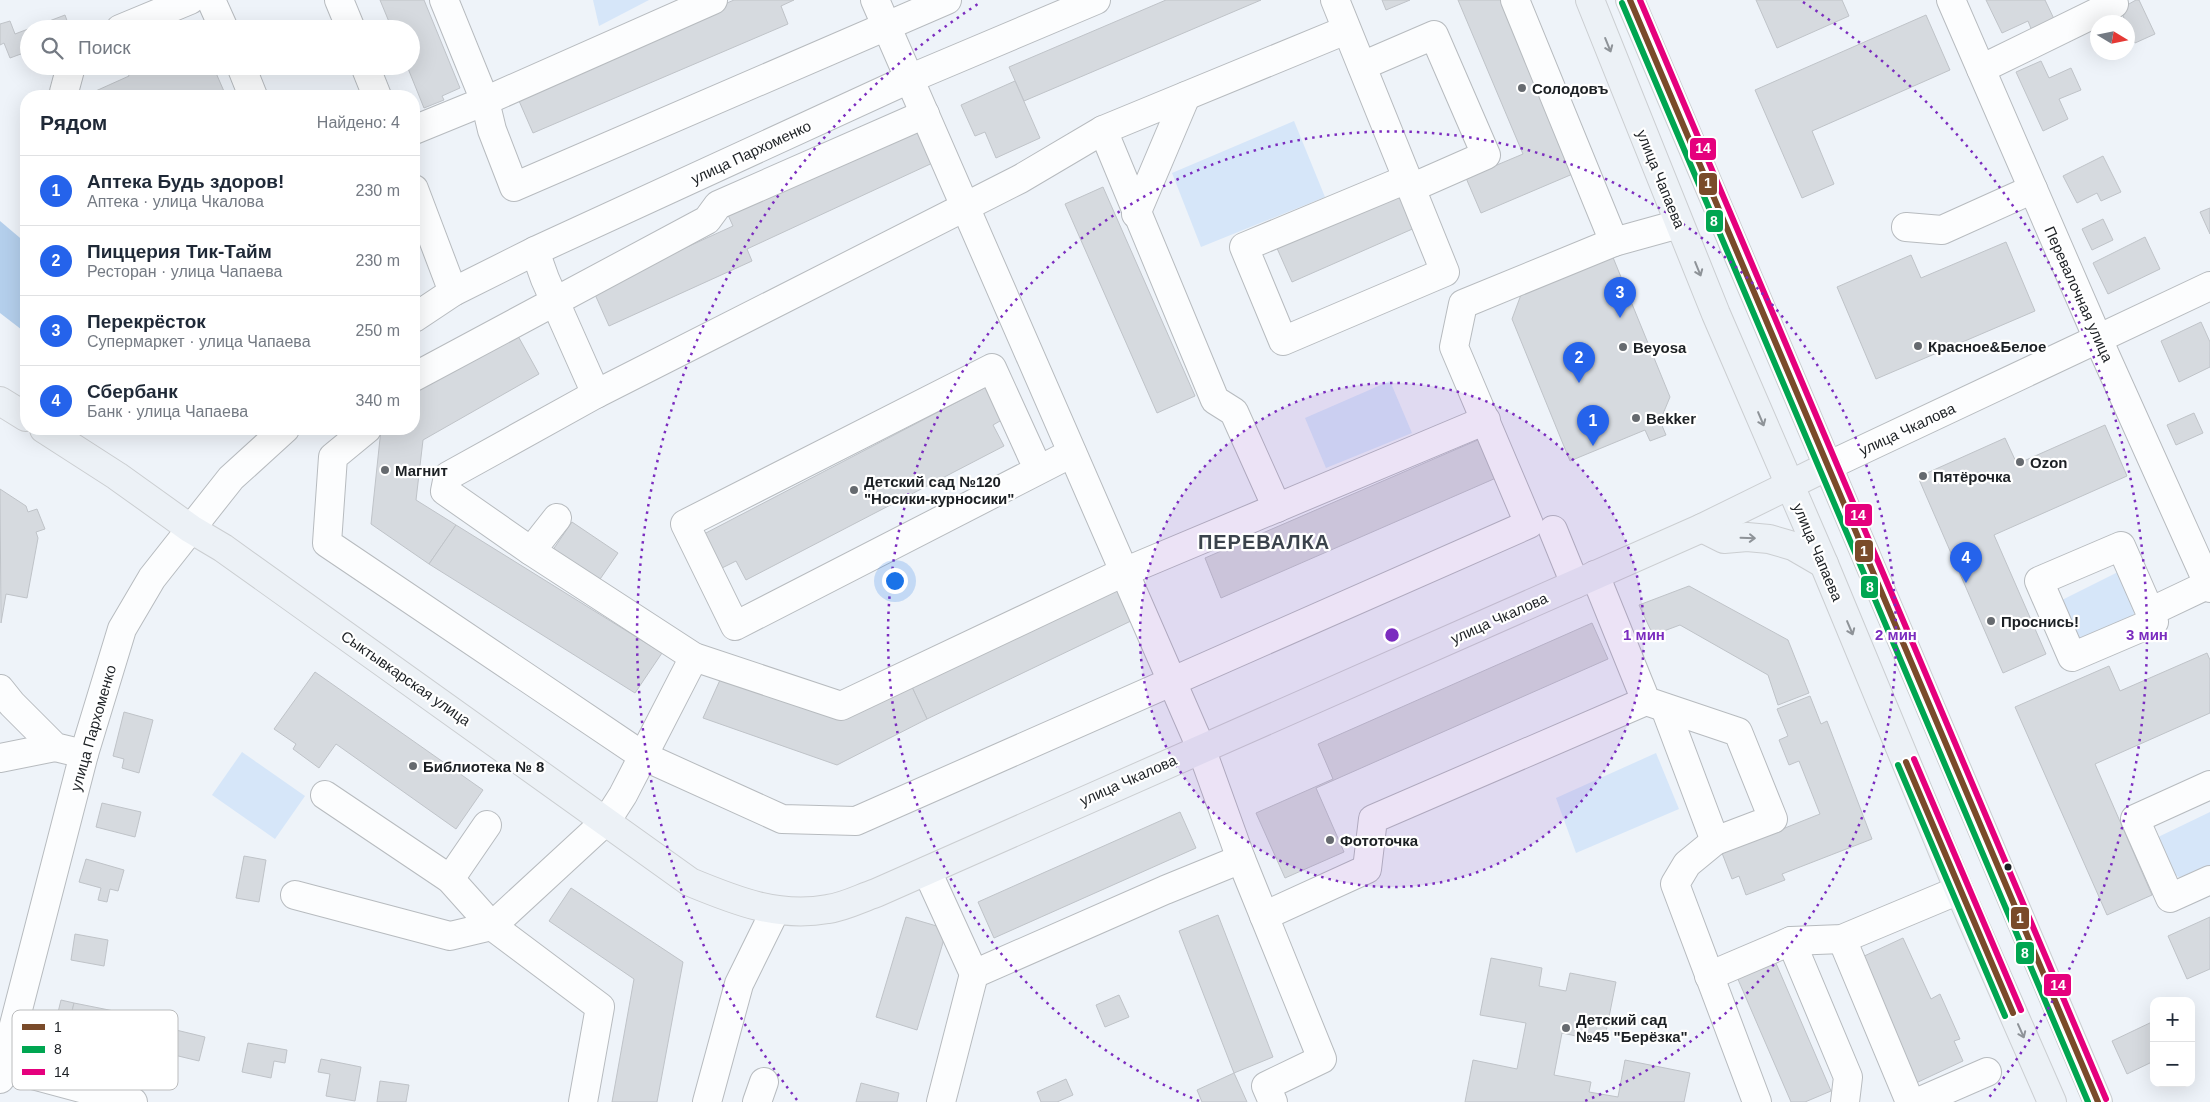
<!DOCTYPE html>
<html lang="ru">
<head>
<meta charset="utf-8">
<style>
  :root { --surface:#fff; --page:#f6f6f7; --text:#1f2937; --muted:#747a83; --line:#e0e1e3; --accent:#2563eb }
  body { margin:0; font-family:Arial,sans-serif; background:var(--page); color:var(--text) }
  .controls { position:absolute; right:15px; bottom:15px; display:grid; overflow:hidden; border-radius:10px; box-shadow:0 5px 20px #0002 }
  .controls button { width:45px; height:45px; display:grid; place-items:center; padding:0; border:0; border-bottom:1px solid var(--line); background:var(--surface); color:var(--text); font:25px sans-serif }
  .compass { position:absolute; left:2090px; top:15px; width:45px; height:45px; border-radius:50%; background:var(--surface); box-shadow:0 5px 20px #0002; rotate:100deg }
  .you { position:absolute; left:894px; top:580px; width:18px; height:18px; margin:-12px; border:4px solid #fff; border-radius:50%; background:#1a73e8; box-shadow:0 0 0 8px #1a73e833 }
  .badge { display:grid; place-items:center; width:32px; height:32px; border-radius:50%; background:var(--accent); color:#fff; font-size:16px; font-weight:700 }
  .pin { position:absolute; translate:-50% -41px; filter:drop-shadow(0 1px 2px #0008) }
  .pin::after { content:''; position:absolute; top:26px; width:18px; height:15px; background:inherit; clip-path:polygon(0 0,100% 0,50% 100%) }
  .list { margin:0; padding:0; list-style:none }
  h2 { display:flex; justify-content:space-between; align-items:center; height:65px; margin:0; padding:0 20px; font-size:21px }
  h2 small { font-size:16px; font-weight:400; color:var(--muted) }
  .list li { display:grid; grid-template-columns:32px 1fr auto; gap:15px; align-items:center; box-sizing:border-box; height:70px; padding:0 20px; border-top:1px solid var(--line) }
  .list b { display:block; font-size:19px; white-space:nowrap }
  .list p { margin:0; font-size:16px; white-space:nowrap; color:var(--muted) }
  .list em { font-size:16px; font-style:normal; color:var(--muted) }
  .icon { flex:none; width:28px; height:28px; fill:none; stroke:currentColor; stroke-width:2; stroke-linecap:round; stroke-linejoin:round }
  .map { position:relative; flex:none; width:2210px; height:1102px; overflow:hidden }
  .search { position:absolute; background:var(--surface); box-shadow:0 5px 20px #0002; left:20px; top:20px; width:400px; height:55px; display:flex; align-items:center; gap:12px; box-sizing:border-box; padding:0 18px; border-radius:28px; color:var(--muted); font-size:19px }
  .panel { position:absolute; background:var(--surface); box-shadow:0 5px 20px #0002; left:20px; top:90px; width:400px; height:345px; border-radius:20px }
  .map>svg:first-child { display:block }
</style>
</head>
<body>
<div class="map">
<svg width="2210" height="1102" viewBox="0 0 2210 1102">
  <rect width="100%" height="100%" fill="#eef3f9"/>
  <!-- green -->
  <g fill="#d6e6f9">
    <path d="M 593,0 L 649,0 L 599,26 Z"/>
    <path d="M 1294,121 L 1325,197 L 1201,247 L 1172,173 Z"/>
    <path d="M 1390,381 L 1412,433 L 1326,468 L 1305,418 Z"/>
    <path d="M 2122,570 L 2136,603 L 2132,623 L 2080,645 L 2052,605 Z"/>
    <path d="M 242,752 L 305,796 L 275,839 L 212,795 Z"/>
    <path d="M 1656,753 L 1679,809 L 1576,853 L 1556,798 Z"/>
    <path d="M 2210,812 L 2210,867 L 2182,879 L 2166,869 L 2154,839 Z"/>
  </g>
  <!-- forest -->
  <path fill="#b4cfec" d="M 0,221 L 26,243 L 26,333 L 0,313 Z"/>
  <!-- building -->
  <g fill="#d6dadf" stroke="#bfc3c8">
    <path d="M 380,0 L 424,0 L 460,88 L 442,96 L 444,100 L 424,108 L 407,66 L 411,66 L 411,29 L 392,29 Z"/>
    <path d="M 734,0 L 794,0 L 781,6 L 788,24 L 533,133 L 516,94 Z"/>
    <path d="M 1166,0 L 1261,0 L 1024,101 L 1009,67 Z"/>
    <path d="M 1382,0 L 1410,0 L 1386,10 Z"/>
    <path d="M 1458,0 L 1502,0 L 1575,173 L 1481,213 L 1466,178 L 1523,154 Z"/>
    <path d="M 1756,0 L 1842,0 L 1849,16 L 1777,48 Z"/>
    <path d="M 1986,0 L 2045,0 L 2055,21 L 2032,31 L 2028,21 L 2002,33 Z"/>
    <path d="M 2136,0 L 2139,0 L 2155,34 L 2135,43 L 2120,9 Z"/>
    <path d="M 65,15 L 70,29 L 29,29 L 29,51 L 10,58 L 4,43 L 0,45 L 0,24 L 10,21 L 15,34 Z"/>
    <path d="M 1926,15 L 1950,70 L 1812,131 L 1834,184 L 1802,198 L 1755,90 Z"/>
    <path d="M 2041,61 L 2049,78 L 2071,68 L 2081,90 L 2059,99 L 2068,119 L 2043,131 L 2016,72 Z"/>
    <path d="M 125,66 L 213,66 L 226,96 L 91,96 L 89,94 L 129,76 Z"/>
    <path d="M 1015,81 L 1040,138 L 996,158 L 985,132 L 975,136 L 961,105 Z"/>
    <path d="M 923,125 L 939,160 L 747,249 L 752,261 L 609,326 L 593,290 L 733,226 L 728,215 Z"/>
    <path d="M 2103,156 L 2121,192 L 2101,201 L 2097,193 L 2077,203 L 2063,176 Z"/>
    <path d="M 1103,187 L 1195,396 L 1157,413 L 1065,204 Z"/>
    <path d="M 1401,191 L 1417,227 L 1292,282 L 1276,246 Z"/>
    <path d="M 2210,208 L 2210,234 L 2200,212 Z"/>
    <path d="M 2103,219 L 2113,240 L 2092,250 L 2082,229 Z"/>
    <path d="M 2145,237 L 2160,269 L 2108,294 L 2093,263 Z"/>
    <path d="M 2006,242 L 2035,311 L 1876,379 L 1837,287 L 1911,255 L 1921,278 Z"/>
    <path d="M 1612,255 L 1670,397 L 1660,421 L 1666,435 L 1650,441 L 1645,430 L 1570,461 L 1512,319 L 1522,292 Z"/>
    <path d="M 2201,322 L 2210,342 L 2210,367 L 2179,382 L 2161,341 Z"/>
    <path d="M 518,336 L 539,374 L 423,440 L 416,500 L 456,525 L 429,564 L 371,524 L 381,429 L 414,429 L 414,392 Z"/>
    <path d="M 990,385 L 1007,417 L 993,425 L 1004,446 L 746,580 L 736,561 L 722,568 L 704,534 Z"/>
    <path d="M 2194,413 L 2203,433 L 2176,445 L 2167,425 Z"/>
    <path d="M 2105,425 L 2127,476 L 1994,535 L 2046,654 L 2003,673 L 1918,477 L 2005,438 L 2017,464 Z"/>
    <path d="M 1480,439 L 1496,478 L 1221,598 L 1205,558 Z"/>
    <path d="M 0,489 L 26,506 L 28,512 L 37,509 L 45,529 L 36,532 L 38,538 L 27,598 L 6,594 L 1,623 Z"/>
    <path d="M 572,522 L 618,553 L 596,585 L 550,554 Z"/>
    <path d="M 456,525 L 662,653 L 635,693 L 429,564 Z"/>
    <path d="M 1118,586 L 1133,620 L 927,719 L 911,685 Z"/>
    <path d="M 1689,586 L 1788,640 L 1809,693 L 1778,705 L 1768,675 L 1680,625 L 1653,635 L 1639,605 Z"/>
    <path d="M 1592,623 L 1608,659 L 1316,788 L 1344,852 L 1285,878 L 1256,813 L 1333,779 L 1318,744 Z"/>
    <path d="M 2207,653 L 2210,660 L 2210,713 L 2095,764 L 2152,895 L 2107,915 L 2015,707 L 2109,666 L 2120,691 Z"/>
    <path d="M 315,672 L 483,790 L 456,829 L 336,744 L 319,768 L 293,749 L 296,744 L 274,729 Z"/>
    <path d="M 720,680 L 841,720 L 911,685 L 927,719 L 837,765 L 703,718 Z"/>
    <path d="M 1810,696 L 1821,724 L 1827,721 L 1872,839 L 1782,874 L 1785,880 L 1746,895 L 1739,876 L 1732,879 L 1722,853 L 1820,814 L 1799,761 L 1789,765 L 1779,740 L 1788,736 L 1777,709 Z"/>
    <path d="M 124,712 L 153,720 L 139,773 L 122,768 L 124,759 L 113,756 Z"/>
    <path d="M 102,803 L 141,812 L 135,837 L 96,827 Z"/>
    <path d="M 1180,812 L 1196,848 L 994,938 L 978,902 Z"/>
    <path d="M 244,856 L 266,860 L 259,902 L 236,898 Z"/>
    <path d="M 86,859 L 124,870 L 118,891 L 110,889 L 107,902 L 98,900 L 101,888 L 79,882 Z"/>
    <path d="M 571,888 L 683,962 L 657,1102 L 612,1102 L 634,979 L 549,921 Z"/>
    <path d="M 1218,915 L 1273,1057 L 1234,1073 L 1179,931 Z"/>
    <path d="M 906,917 L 947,929 L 917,1030 L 876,1017 Z"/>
    <path d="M 2210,917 L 2210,969 L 2187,979 L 2168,936 Z"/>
    <path d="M 75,934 L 108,940 L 104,966 L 71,960 Z"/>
    <path d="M 1903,938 L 1931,999 L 1940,994 L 1960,1039 L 1954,1041 L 1963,1061 L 1916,1083 L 1860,958 Z"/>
    <path d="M 1491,958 L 1542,968 L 1539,986 L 1566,991 L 1570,973 L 1616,982 L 1604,1042 L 1562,1033 L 1554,1075 L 1591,1082 L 1589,1092 L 1618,1097 L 1625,1060 L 1690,1073 L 1684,1102 L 1465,1102 L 1473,1060 L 1517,1069 L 1526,1023 L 1480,1015 Z"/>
    <path d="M 1775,961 L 1831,1091 L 1805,1102 L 1791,1102 L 1737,977 Z"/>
    <path d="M 1119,995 L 1129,1017 L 1105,1027 L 1096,1005 Z"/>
    <path d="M 61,1000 L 74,1003 L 65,1040 L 52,1037 Z"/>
    <path d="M 74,1003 L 114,1011 L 105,1048 L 65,1040 Z"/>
    <path d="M 2154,1021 L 2154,1061 L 2127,1074 L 2112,1041 Z"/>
    <path d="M 147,1023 L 205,1037 L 199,1061 L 141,1047 Z"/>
    <path d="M 248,1043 L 287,1050 L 285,1063 L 274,1061 L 271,1078 L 242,1072 Z"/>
    <path d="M 321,1059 L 361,1067 L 355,1101 L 326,1096 L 330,1074 L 318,1072 Z"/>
    <path d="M 1234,1073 L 1247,1102 L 1202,1102 L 1197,1090 Z"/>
    <path d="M 1066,1079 L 1073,1095 L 1057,1102 L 1041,1102 L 1037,1092 Z"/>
    <path d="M 380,1081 L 409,1085 L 406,1102 L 377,1102 Z"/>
    <path d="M 861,1083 L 899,1093 L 897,1102 L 856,1102 Z"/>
  </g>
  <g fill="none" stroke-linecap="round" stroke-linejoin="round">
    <defs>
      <g id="minor">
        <path d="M 211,0 L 224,29"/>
        <path d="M 339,0 L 351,29"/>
        <path d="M 713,0 L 485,101 L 492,130 L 514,187 L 947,0"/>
        <path d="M 875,0 L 1201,748 L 1241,859 L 1322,1059 L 1266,1086 L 1273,1102"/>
        <path d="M 1335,0 L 1445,272 L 1283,341 L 1244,247 L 1407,179"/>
        <path d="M 1515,0 L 1614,242 L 1679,224"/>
        <path d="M 1951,0 L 2098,339 L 2210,588"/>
        <path d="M 120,29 L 190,0"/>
        <path d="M 241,66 L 253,96"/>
        <path d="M 365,66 L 377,96"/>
        <path d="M 1362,66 L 1434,35 L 1486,155 L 1411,188"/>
        <path d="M 1981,69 L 2114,4"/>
        <path d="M 66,96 L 64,92 L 71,66"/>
        <path d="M 414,130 L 485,101 L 444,0"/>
        <path d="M 1103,130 L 1020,179 L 596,394 L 448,476 L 445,491 L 531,551 L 694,657 L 841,706 L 1124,572 L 1486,420"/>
        <path d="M 414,189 L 453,292"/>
        <path d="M 1136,214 L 1186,96"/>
        <path d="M 1906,227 L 1942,230 L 2033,189"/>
        <path d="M 535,251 L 545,279 L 596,394"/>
        <path d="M 414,318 L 453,292 L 535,251 L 909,79 L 1096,0"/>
        <path d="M 414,377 L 707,220 L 718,205 L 925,114"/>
        <path d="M 367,429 L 333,457 L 327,543 L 643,756 L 782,819 L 856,821 L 1529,524 L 1454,347 L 1463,304 L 1614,242"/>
        <path d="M 1828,466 L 2210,286"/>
        <path d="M 1038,469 L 992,368 L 685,524 L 735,626 L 1072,453"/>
        <path d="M 1277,508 L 1234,412 L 1215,400 L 1103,130 L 1346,30"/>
        <path d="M 1553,530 L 1575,584"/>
        <path d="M 531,551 L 557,518"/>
        <path d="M 1595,575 L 1646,701 L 1738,732 L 1773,819 L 1715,841 L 1687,864 L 1675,884 L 1757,1102"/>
        <path d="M 2150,612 L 2154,622 L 2072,657 L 2039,581 L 2121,546 L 2150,612 L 2209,584"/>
        <path d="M 0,689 L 12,704 L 55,747 L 84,754"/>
        <path d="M 1665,708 L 1715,841"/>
        <path d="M 0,758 L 55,747"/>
        <path d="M 2210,785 L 2135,819 L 2170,898 L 2210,880"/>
        <path d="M 325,795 L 450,879 L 492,926 L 600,1007 L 583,1102"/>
        <path d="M 927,871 L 974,974 L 1165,890 L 1241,859"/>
        <path d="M 450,879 L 487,825"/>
        <path d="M 295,895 L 450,936 L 492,926 L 607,820 L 623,795 L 694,657"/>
        <path d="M 1264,916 L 1367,869 L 1373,819 L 1646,701"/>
        <path d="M 1842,939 L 1910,1102"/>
        <path d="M 1791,941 L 1848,1077 L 1845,1102"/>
        <path d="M 1709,976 L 1791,941 L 1842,939 L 1959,890"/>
        <path d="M 0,1064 L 3,1067 L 133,1102"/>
        <path d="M 0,1079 L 84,754 L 122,629 L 152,578 L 231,478 L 285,429"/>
        <path d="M 707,1102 L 739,984 L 775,911"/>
        <path d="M 757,1102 L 764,1082"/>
        <path d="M 941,1102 L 974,974"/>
        <path d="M 1918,1102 L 1987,1072"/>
      </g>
      <g id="major">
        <path d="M 1590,0 L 1716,314 L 1824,564 L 1959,890 L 2052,1102"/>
        <path d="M 1630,0 L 2098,1102"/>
        <path d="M 0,401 L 26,417"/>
        <path d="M 44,429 L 117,476 L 191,529 L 223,548 L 690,882 C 736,901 778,918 828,909 C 844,907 861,898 876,893 L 1702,528 L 1828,466"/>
        <path d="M 1702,528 L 1724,539 L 1747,537 L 1769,539 L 1793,546 L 1824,564"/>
      </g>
    </defs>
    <!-- minor casing -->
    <use href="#minor" stroke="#b7bbbf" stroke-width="30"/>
    <!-- major casing -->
    <use href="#major" stroke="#cbced1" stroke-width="30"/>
    <!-- minor -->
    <use href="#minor" stroke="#fcfdfe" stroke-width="28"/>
    <!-- major -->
    <use href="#major" stroke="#ecf1f6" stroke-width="28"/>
    <defs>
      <g id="bus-1">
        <path d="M 1630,0 L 2098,1102"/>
        <path d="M 1906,762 L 2013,1013"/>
      </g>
      <g id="bus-2">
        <path d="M 1622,3 L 2088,1102"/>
        <path d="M 1898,765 L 2005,1016"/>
      </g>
      <g id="bus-3">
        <path d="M 1640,0 L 2106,1099"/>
        <path d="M 1914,759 L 2021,1010"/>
      </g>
    </defs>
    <!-- bus-1 casing -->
    <use href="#bus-1" stroke="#fff" stroke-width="10"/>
    <!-- bus-2 casing -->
    <use href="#bus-2" stroke="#fff" stroke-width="10"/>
    <!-- bus-3 casing -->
    <use href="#bus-3" stroke="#fff" stroke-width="10"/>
    <!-- bus-1 -->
    <use href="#bus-1" stroke="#7a4b2a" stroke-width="6"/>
    <!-- bus-2 -->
    <use href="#bus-2" stroke="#00a651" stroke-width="6"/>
    <!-- bus-3 -->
    <use href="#bus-3" stroke="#e5007d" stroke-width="6"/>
  </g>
  <!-- one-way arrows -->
  <defs><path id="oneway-shaft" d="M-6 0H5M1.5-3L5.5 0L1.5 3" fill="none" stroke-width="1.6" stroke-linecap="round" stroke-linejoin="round" transform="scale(1.25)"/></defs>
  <g stroke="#8e9398">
    <use href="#oneway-shaft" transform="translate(1608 45) rotate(68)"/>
    <use href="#oneway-shaft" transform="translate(1698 269) rotate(68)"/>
    <use href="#oneway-shaft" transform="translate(1761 419) rotate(67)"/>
    <use href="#oneway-shaft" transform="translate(1748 538) rotate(2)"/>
    <use href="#oneway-shaft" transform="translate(1850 628) rotate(67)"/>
    <use href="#oneway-shaft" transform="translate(2021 1031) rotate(66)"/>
  </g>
  <!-- distance rings -->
  <circle cx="1392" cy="635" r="252" fill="#7b2cbf" fill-opacity=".12"/>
  <g fill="none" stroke="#7b2cbf" stroke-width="2.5" stroke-dasharray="2.5 5">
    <circle cx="1392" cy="635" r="252"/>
    <path d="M1199 1101A504 504 0 1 1 1585 1101"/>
    <path d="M797 1100A755 755 0 0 1 981 2M1803 2A755 755 0 0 1 1987 1100"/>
  </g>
  <!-- markers -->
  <g fill="#666a6f" stroke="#fff" stroke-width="2">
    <circle cx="1522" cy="88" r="5"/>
    <circle cx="1918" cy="346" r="5"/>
    <circle cx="1623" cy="347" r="5"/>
    <circle cx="1636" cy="418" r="5"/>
    <circle cx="2020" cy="462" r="5"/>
    <circle cx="385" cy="470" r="5"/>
    <circle cx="1923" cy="476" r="5"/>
    <circle cx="854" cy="490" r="5"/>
    <circle cx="1991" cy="621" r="5"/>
    <circle cx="413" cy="766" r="5"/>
    <circle cx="1330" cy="840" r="5"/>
    <circle cx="1566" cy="1028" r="5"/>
  </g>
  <circle fill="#1c2024" stroke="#fff" stroke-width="2" cx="2008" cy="867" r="4.5"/>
  <g text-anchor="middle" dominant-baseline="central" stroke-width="4.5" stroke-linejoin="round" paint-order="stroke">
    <!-- poi labels -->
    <g font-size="15" font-weight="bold" fill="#1c2024" stroke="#fff" text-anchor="start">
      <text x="1532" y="88">Солодовъ</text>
      <text x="1928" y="346">Красное&amp;Белое</text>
      <text x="1633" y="347">Beyosa</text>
      <text x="1646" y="418">Bekker</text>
      <text x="2030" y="462">Ozon</text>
      <text x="395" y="470">Магнит</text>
      <text x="1933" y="476">Пятёрочка</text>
      <text x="864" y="481">Детский сад №120<tspan x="864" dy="17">"Носики-курносики"</tspan></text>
      <text x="2001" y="621">Проснись!</text>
      <text x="423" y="766">Библиотека № 8</text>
      <text x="1340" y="840">Фототочка</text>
      <text x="1576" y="1019">Детский сад<tspan x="1576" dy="17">№45 "Берёзка"</tspan></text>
    </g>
    <!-- street labels -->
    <g font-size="15" fill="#1c2024" stroke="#fff">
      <text transform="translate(751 152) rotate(-25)">улица Пархоменко</text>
      <text transform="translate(1661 179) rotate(68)">улица Чапаева</text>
      <text transform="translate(2079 294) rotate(66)">Перевалочная улица</text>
      <text transform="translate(1907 429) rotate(-25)">улица Чкалова</text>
      <text transform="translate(1818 552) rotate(67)">улица Чапаева</text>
      <text transform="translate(1499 618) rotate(-24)">улица Чкалова</text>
      <text transform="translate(406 678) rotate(35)">Сыктывкарская улица</text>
      <text transform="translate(93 728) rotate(-74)">улица Пархоменко</text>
      <text transform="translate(1128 780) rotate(-24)">улица Чкалова</text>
    </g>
    <!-- district labels -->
    <g font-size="20" font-weight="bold" letter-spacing="1" fill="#3b434c" stroke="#fff">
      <text x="1264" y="542">ПЕРЕВАЛКА</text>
    </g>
  </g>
  <!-- legend -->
  <rect x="12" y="1010" width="166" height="80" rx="8" fill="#fff" stroke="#bbbcbd" stroke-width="1"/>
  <rect x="22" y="1024" width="23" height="6" fill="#7a4b2a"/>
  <rect x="22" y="1046" width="23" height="7" fill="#00a651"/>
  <rect x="22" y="1069" width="23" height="6" fill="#e5007d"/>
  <g font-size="14" fill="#1c2024">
    <text x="54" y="1032">1</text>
    <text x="54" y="1054">8</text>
    <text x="54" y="1077">14</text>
  </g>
  <circle cx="1392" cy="635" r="8" fill="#7b2cbf" stroke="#fff" stroke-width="2.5"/>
  <g font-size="15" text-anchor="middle" font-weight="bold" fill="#7b2cbf" stroke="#fff" stroke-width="4.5" stroke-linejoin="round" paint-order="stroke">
    <text x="1644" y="640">1 мин</text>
    <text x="1896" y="640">2 мин</text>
    <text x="2147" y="640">3 мин</text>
  </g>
  <g stroke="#fff" stroke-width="2">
    <rect x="1689" y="137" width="28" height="24" rx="5" fill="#e5007d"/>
    <rect x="1698" y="172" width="20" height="24" rx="5" fill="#7a4b2a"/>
    <rect x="1705" y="209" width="19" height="24" rx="5" fill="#00a651"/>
    <rect x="1844" y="503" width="29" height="24" rx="5" fill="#e5007d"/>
    <rect x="1854" y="539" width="20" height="24" rx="5" fill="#7a4b2a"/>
    <rect x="1860" y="575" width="19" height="24" rx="5" fill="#00a651"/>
    <rect x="2010" y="906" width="20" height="24" rx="5" fill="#7a4b2a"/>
    <rect x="2015" y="941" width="20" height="24" rx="5" fill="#00a651"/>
    <rect x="2043" y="973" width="29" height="24" rx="5" fill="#e5007d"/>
  </g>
  <g font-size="14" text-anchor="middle" font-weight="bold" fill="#fff">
    <text x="1703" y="153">14</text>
    <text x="1708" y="188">1</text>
    <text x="1714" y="226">8</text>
    <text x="1858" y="520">14</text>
    <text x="1864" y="556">1</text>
    <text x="1870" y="592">8</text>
    <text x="2020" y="923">1</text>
    <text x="2025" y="958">8</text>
    <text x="2058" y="990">14</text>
  </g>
</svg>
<div class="controls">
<button>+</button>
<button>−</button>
</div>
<svg class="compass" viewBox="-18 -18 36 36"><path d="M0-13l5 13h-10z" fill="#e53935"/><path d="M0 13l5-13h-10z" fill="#747a83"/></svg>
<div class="you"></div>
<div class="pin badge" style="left:1593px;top:446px">1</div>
<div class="pin badge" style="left:1579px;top:383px">2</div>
<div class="pin badge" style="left:1620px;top:318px">3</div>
<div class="pin badge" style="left:1966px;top:583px">4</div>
<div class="search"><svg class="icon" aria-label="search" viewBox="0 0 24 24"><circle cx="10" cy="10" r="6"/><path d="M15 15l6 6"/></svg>Поиск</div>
<section class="panel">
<h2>Рядом<small>Найдено: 4</small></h2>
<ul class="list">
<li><span class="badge">1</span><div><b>Аптека Будь здоров!</b><p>Аптека · улица Чкалова</p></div><em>230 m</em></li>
<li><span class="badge">2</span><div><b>Пиццерия Тик-Тайм</b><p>Ресторан · улица Чапаева</p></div><em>230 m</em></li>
<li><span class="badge">3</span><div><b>Перекрёсток</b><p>Супермаркет · улица Чапаева</p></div><em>250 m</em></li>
<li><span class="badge">4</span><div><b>Сбербанк</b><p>Банк · улица Чапаева</p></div><em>340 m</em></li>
</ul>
</section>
</div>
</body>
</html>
